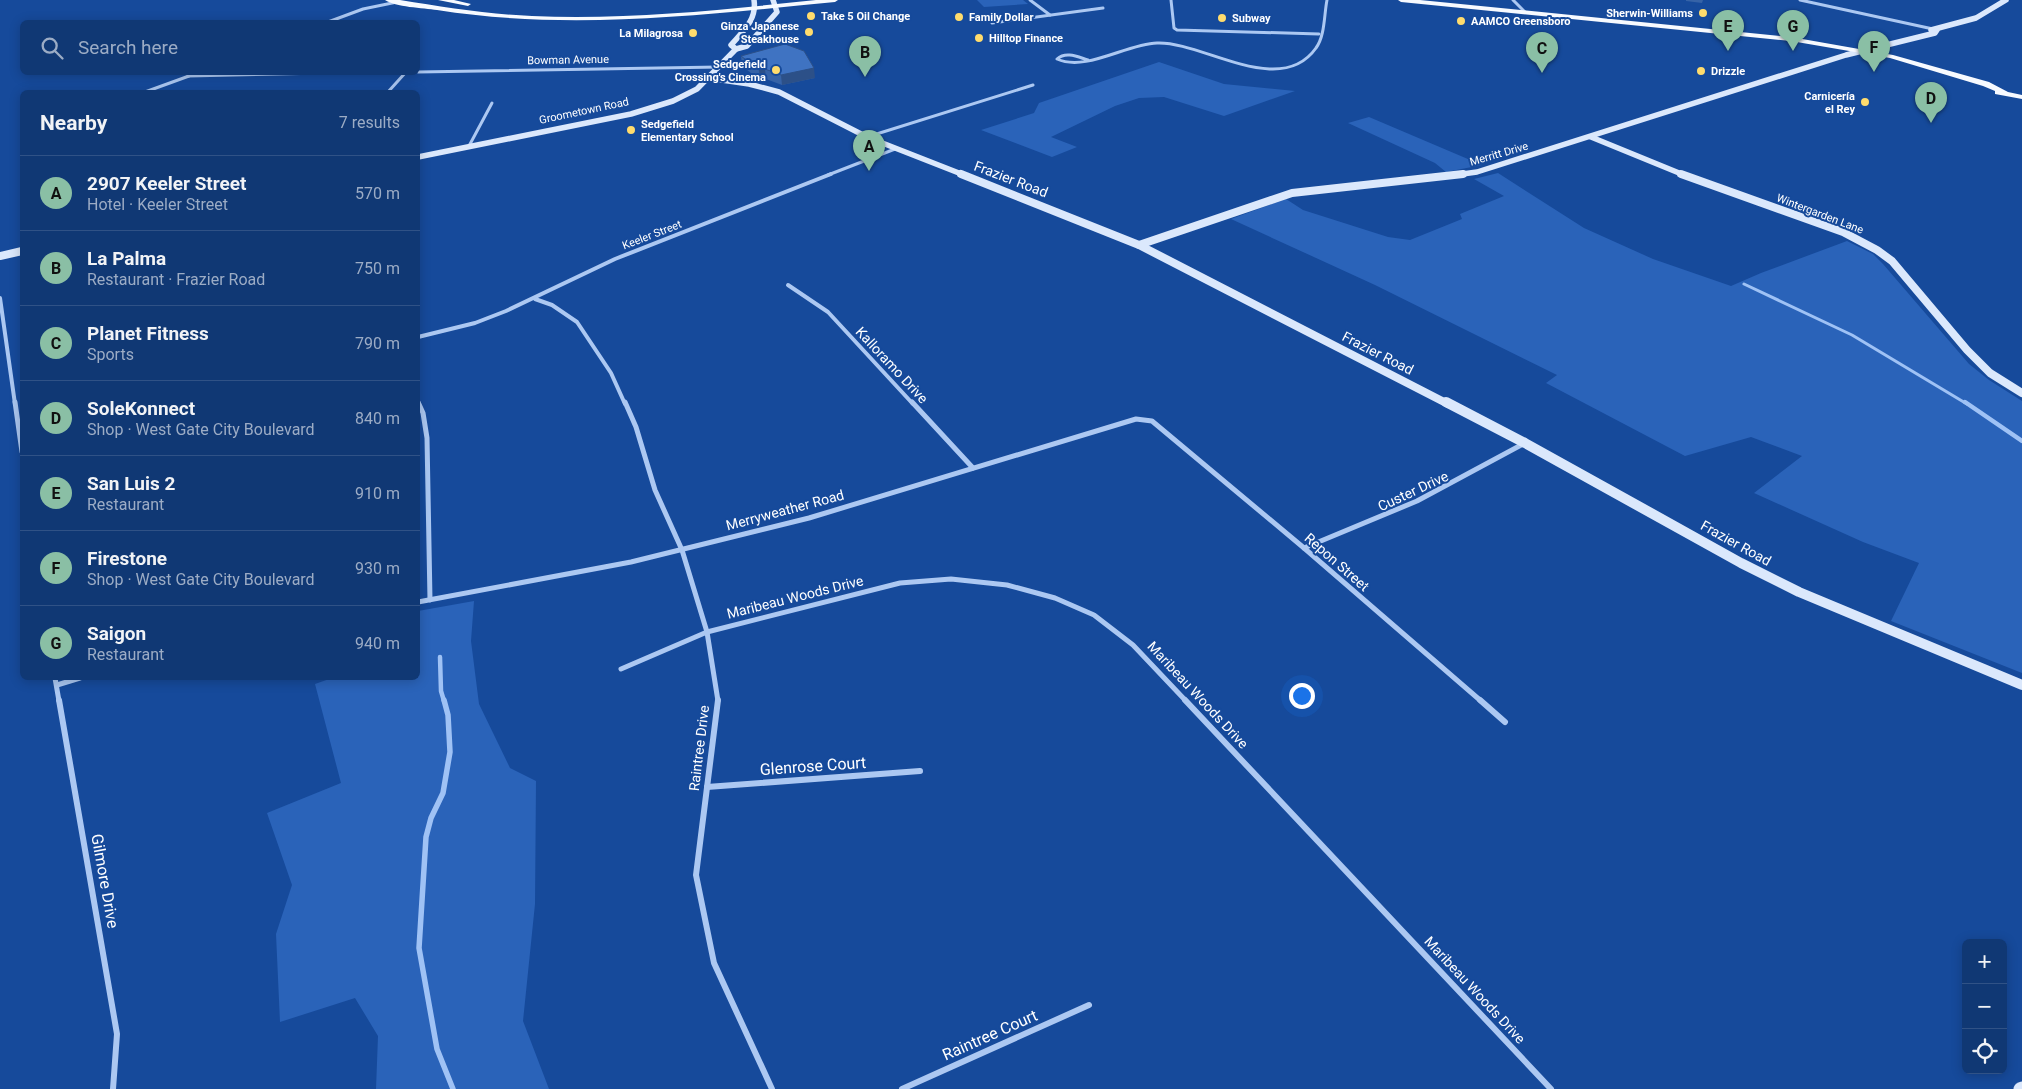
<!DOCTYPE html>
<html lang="en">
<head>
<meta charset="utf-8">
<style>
  :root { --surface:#103874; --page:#193f79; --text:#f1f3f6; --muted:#9cacc5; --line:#305286; --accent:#8abfa5 }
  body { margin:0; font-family:Roboto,sans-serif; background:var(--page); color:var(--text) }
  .controls { position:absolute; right:15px; bottom:15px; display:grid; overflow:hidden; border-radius:8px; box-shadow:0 2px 12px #0003 }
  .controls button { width:45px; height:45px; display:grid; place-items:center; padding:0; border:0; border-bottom:1px solid var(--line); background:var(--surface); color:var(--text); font:25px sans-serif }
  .you { position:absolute; left:1301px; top:695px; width:18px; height:18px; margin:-12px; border:4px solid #fff; border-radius:50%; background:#1a73e8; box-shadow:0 0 0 8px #1a73e833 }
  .badge { display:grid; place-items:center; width:32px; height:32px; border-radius:50%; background:var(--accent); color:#111; font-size:16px; font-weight:700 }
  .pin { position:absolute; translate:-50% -41px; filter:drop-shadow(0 1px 2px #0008) }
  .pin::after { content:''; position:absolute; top:26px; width:18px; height:15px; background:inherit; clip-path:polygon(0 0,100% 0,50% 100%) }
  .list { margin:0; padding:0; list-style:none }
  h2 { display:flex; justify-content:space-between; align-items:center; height:65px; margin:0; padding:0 20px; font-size:21px }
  h2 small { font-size:16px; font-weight:400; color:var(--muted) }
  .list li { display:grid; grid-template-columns:32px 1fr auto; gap:15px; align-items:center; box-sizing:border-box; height:75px; padding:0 20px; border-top:1px solid var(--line) }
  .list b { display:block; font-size:19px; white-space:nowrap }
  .list p { margin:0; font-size:16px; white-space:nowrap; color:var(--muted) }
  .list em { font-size:16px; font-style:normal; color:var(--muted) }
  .icon { flex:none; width:28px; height:28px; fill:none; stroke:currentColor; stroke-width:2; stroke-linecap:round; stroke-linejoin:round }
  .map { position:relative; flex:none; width:2022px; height:1089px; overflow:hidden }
  .search { position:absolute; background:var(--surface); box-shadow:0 2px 12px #0003; left:20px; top:20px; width:400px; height:55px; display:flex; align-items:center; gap:12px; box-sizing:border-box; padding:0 18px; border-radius:8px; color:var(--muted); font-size:19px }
  .panel { position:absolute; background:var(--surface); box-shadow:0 2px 12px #0003; left:20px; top:90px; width:400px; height:590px; border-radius:8px }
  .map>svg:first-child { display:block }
</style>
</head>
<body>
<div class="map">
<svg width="2022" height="1089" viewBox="0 0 2022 1089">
  <rect width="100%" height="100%" fill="#164a9b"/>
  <!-- green -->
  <g fill="#2a63b9">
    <path d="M 977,0 L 1023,0 L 1028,4 L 984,7 Z"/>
    <path d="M 1159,62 L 1224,84 L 1295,91 L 1224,116 L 1164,97 L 1139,98 L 1115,106 L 1051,137 L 1077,147 L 1052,157 L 981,130 L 1034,113 L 1039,103 Z"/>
    <path d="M 1369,117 L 1482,165 L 1446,172 L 1435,163 L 1348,123 Z"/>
    <path d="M 1498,173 L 1584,228 L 1653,259 L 1731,286 L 1761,273 L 1847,241 L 1873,254 L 1883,264 L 1969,364 L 1989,380 L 2022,401 L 2022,673 L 1891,621 L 1919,563 L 1863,542 L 1754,493 L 1802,456 L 1751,437 L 1685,456 L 1546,383 L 1557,375 L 1375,285 L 1231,219 L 1286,199 L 1303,210 L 1388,237 L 1410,240 L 1462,219 L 1460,214 L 1504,196 L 1474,179 Z"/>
    <path d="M 474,601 L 471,641 L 479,704 L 510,768 L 536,781 L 535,904 L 523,1021 L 549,1089 L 376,1089 L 378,1036 L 355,998 L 280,1022 L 276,934 L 292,885 L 267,813 L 341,783 L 315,684 L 332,678 L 418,678 L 418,611 Z"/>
  </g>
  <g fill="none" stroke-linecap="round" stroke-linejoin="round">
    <!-- stream-far2 -->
    <path stroke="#9fc2f5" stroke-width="3" d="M 1744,284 L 1852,335 L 1967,404"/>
    <!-- stream-far1 -->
    <g stroke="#9fc2f5" stroke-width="4.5">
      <path d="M 1965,402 L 2022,441"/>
      <path d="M 440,657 L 441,691 L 444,701"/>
    </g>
    <!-- stream -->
    <path stroke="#9fc2f5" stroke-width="5.5" d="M 444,700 L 448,715 L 450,752 L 443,793 L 431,818 L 426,837 L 419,948 L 437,1049 L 453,1089"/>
    <!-- street-far3 -->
    <g stroke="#acc8f2" stroke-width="3">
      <path d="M 1030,0 L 1050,15"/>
      <path d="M 1171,0 L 1174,28 L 1177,30 L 1319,34"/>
      <path d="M 1513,0 L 1525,12"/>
      <path d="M 1800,0 L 1933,29"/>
      <path d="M 328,22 L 363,9 L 397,2"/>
      <path d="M 992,23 L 1103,8"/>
      <path d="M 1088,60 C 1078,57 1066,51 1057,59 C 1086,72 1126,44 1157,43 C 1202,41 1280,99 1316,48 C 1325,36 1324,15 1327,0"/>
      <path d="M 418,72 L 719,67"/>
      <path d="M 188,76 L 370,72"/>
      <path d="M 145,92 L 189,76"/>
      <path d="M 388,92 L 406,72"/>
      <path d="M 867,137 L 1033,85"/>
      <path d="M 469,146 L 492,103"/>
      <path d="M 828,175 L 895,149"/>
    </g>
    <!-- street-far2 -->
    <g stroke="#acc8f2" stroke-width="4">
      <path d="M 788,285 L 828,312 L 913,404"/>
      <path d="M 0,298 L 15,404"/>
      <path d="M 535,299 L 552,305 L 577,322 L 611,373 L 625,404"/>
      <path d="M 418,337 L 475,323 L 506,311 L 615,259 L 831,174"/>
    </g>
    <!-- street-far1 -->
    <g stroke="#acc8f2" stroke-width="5">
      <path d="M 15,402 L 22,452"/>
      <path d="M 418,402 L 423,413 L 427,438 L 430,600"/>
      <path d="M 625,402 L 636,427 L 655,490 L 682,550 L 707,632 L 718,701"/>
      <path d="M 912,402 L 973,468"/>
      <path d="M 1304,548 L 1417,501 L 1525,443"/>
      <path d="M 418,602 L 631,562 L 809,518 L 1136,419 L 1152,421 L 1304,548 L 1481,701"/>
      <path d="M 621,669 L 707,632 L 900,583 L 951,579 L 1007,585 L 1055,598 L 1094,615 L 1133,645 L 1186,701"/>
      <path d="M 55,678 L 59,701"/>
      <path d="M 57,685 L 80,678"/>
    </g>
    <!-- street -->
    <g stroke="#acc8f2" stroke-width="6">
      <path d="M 59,700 L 117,1034 L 113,1089"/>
      <path d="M 718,700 L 696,875 L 714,963 L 772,1089"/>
      <path d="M 1185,700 L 1551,1089"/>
      <path d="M 1480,700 L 1505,722"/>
      <path d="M 707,787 L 920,771"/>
      <path d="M 902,1089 L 1089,1005"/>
    </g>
    <!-- secondary-far3 -->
    <g stroke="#dbe8fc" stroke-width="5.5">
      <path d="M 1931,30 L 1976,18 L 2006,0"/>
      <path d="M 736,49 L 731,45 C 743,31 757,20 754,0"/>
      <path d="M 708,78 L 749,84 L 779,92 L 867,137 L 964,175"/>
      <path d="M 1591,137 L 1684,175"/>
      <path d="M 418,157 L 631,114 L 673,101 L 697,89 L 736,49 L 747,46 L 777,12 L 773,0"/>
      <path d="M 1455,175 L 1477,172 L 1846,55 L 1935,33 L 1937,30"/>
    </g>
    <!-- secondary-far2 -->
    <g stroke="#dbe8fc" stroke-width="8">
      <path d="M 961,174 L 1139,245 L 1448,404"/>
      <path d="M 1681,174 L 1843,232 L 1877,250 L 1892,261 L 1967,350 L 1990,373 L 2022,393"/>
      <path d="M 1139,245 L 1292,193 L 1463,174"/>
      <path d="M 0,256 L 22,251"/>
    </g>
    <!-- secondary-far1 -->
    <path stroke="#dbe8fc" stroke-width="10" d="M 1446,402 L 1525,443 L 1741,563 L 1799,592 L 2022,685"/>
    <!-- secondary -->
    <path stroke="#dbe8fc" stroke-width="13" d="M 2020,1089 L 2022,1088"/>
    <!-- primary -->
    <g fill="#f7faff" fill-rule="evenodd">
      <path d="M 385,0 L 400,0 C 443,7 487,14 532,16 C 627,20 721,10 816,0 L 838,0 L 835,2 C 702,15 570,31 437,10 C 423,8 395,7 385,0 Z"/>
      <path d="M 438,0 L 454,0 L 471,4 L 468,6 Z"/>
      <path d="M 1398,0 L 1420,0 L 1791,37 L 1893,55 L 1989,82 L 2008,92 L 2022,95 L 2022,99 L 1995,94 L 1995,91 L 1983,86 L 1890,58 L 1791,41 L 1401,2 Z"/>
    </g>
  </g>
  <!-- wall -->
  <g fill="#3663a7">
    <path d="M 1686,0 L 1703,0 L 1702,3 L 1686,1 Z"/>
    <path d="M 741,56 L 815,78 L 782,85 L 766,79 L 760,80 L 742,66 Z"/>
  </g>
  <!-- shaded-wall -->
  <g fill="#2c5088">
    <path d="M 814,68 L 815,78 L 782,85 L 781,75 Z"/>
    <path d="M 765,69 L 766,79 L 760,80 L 759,70 Z"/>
  </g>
  <!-- building -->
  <path fill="#3f73c2" stroke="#2c5088" d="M 785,44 L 804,51 L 814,68 L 781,75 L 765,69 L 759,70 L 741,56 Z"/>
  <!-- markers -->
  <g fill="#ffdc6d" stroke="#164a9b" stroke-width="2">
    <circle cx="1703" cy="13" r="5"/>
    <circle cx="811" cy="16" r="5"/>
    <circle cx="959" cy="17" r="5"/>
    <circle cx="1222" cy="18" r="5"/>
    <circle cx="1461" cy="21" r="5"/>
    <circle cx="809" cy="32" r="5"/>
    <circle cx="693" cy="33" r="5"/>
    <circle cx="979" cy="38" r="5"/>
    <circle cx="776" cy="70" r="5"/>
    <circle cx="1701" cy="71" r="5"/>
    <circle cx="1865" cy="102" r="5"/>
    <circle cx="631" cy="130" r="5"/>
  </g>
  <g text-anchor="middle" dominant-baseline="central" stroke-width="4" stroke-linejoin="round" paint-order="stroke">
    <!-- far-poi labels -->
    <g font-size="11" font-weight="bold" fill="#fff" stroke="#164a9b" text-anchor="start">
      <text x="1693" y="13" text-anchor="end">Sherwin-Williams</text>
      <text x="821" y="16">Take 5 Oil Change</text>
      <text x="969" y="17">Family Dollar</text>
      <text x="1232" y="18">Subway</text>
      <text x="1471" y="21">AAMCO Greensboro</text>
      <text x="799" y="26" text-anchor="end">Ginza Japanese<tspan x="799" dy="13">Steakhouse</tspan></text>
      <text x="683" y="33" text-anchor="end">La Milagrosa</text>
      <text x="989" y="38">Hilltop Finance</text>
      <text x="766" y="64" text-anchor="end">Sedgefield<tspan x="766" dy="13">Crossing's Cinema</tspan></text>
      <text x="1711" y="71">Drizzle</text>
      <text x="1855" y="96" text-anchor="end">Carnicería<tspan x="1855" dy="13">el Rey</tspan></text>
      <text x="641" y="124">Sedgefield<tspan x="641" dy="13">Elementary School</tspan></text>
    </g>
    <!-- far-street labels -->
    <g font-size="11" fill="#fff" stroke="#164a9b">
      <text transform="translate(568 60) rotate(-1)">Bowman Avenue</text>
      <text transform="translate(584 111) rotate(-12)">Groometown Road</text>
      <text transform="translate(1499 154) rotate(-16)">Merritt Drive</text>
      <text transform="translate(1820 214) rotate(21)">Wintergarden Lane</text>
      <text transform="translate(652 235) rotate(-21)">Keeler Street</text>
    </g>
    <!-- street labels -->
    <g font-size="14" fill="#fff" stroke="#164a9b">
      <text transform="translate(1011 179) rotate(21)">Frazier Road</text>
      <text transform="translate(1378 353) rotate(27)">Frazier Road</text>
      <text transform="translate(892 365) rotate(47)">Kalloramo Drive</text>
      <text transform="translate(1413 491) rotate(-25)">Custer Drive</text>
      <text transform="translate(785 510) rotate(-15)">Merryweather Road</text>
      <text transform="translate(1736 543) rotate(29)">Frazier Road</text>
      <text transform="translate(1337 562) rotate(41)">Repon Street</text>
      <text transform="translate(795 597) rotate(-14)">Maribeau Woods Drive</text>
      <text transform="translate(1198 695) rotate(47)">Maribeau Woods Drive</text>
      <text transform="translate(699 748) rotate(-83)">Raintree Drive</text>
      <text transform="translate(1475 990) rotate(47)">Maribeau Woods Drive</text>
    </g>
    <!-- near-street labels -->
    <g font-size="16" fill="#fff" stroke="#164a9b">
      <text transform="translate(813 766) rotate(-4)">Glenrose Court</text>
      <text transform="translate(105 881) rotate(80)">Gilmore Drive</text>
      <text transform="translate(990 1035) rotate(-24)">Raintree Court</text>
    </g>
  </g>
</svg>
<div class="controls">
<button>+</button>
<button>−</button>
<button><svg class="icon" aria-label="locate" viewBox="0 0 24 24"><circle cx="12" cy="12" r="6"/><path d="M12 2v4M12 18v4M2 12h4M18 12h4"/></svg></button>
</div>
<div class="you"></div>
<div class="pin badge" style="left:869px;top:171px">A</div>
<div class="pin badge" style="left:865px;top:77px">B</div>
<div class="pin badge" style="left:1542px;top:73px">C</div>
<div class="pin badge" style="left:1931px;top:123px">D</div>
<div class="pin badge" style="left:1728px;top:51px">E</div>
<div class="pin badge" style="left:1874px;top:72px">F</div>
<div class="pin badge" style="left:1793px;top:51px">G</div>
<div class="search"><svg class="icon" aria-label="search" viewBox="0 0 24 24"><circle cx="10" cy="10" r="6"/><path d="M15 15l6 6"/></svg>Search here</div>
<section class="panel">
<h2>Nearby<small>7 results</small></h2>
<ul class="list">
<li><span class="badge">A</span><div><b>2907 Keeler Street</b><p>Hotel · Keeler Street</p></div><em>570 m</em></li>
<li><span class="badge">B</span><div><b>La Palma</b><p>Restaurant · Frazier Road</p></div><em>750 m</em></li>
<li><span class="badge">C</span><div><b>Planet Fitness</b><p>Sports</p></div><em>790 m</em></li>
<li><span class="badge">D</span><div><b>SoleKonnect</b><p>Shop · West Gate City Boulevard</p></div><em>840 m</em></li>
<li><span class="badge">E</span><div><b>San Luis 2</b><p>Restaurant</p></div><em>910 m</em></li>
<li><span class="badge">F</span><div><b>Firestone</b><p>Shop · West Gate City Boulevard</p></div><em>930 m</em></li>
<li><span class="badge">G</span><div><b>Saigon</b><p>Restaurant</p></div><em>940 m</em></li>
</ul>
</section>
</div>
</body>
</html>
